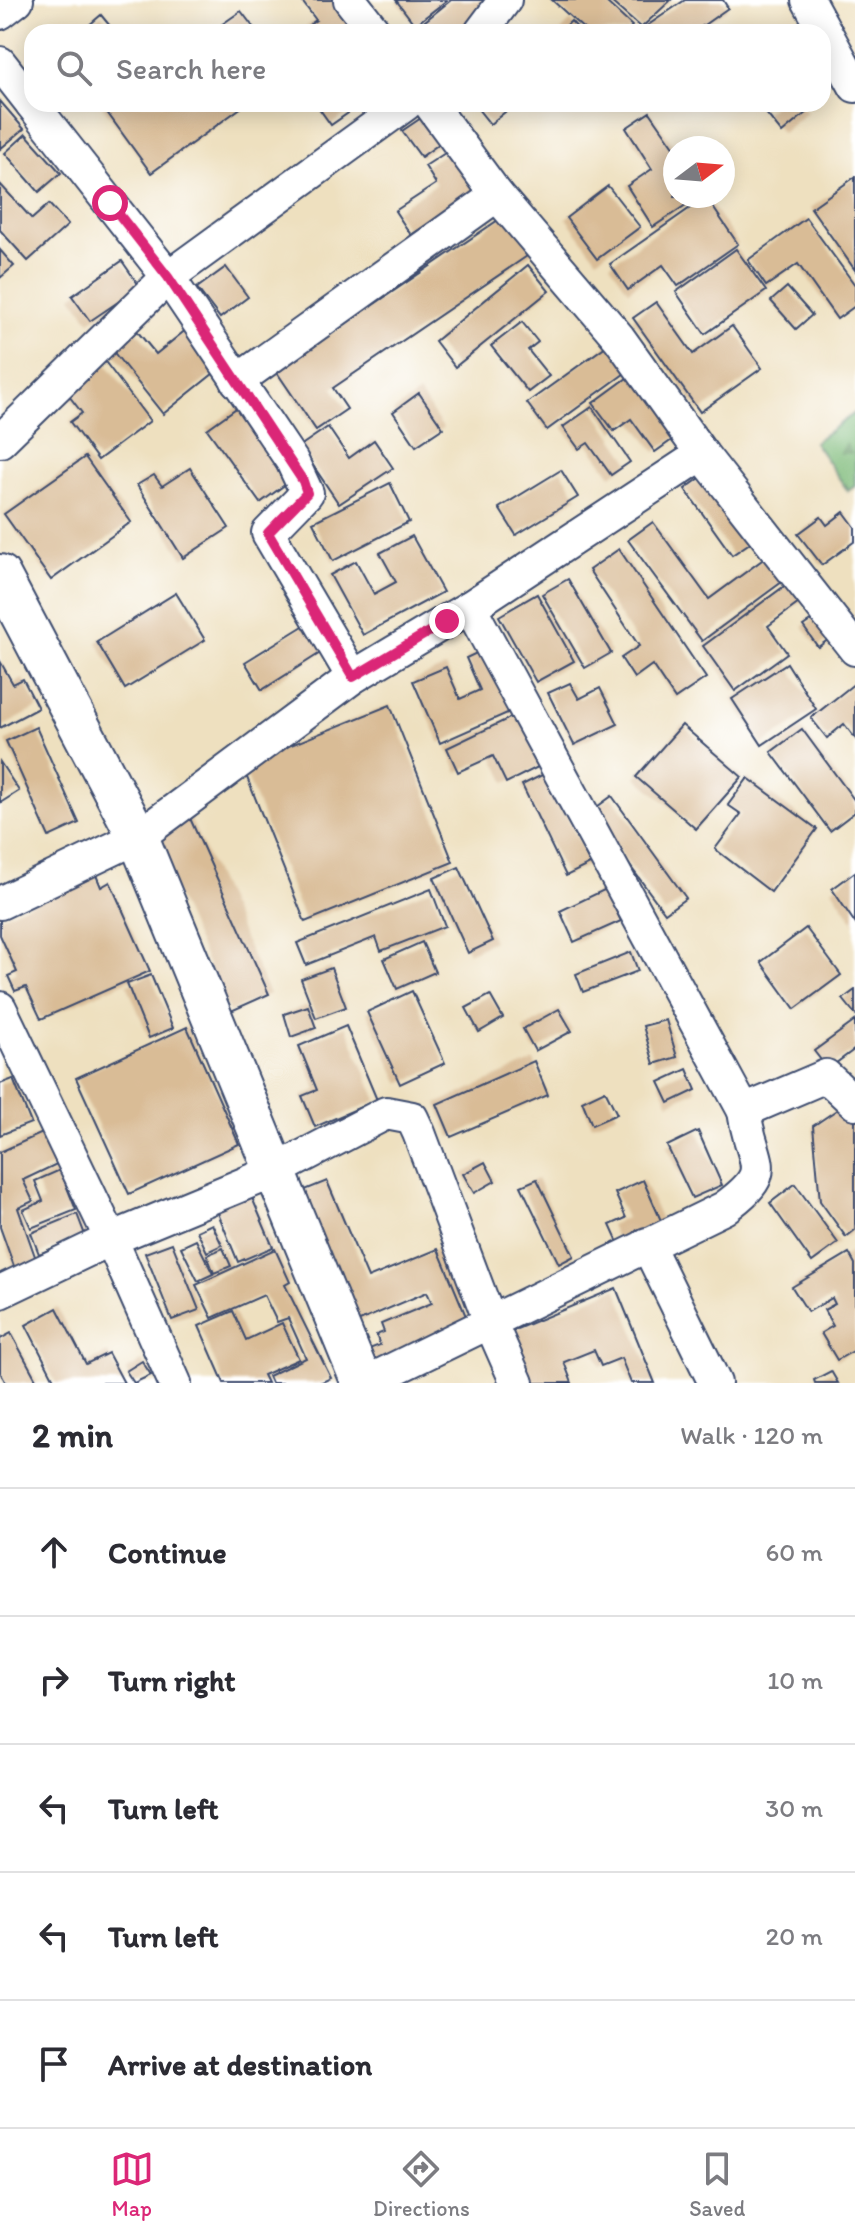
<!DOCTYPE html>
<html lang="en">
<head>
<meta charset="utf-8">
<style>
  :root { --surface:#fff; --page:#f2f2f3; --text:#2b2b33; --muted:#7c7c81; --line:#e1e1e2; --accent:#db2777 }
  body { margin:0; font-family:Itim,sans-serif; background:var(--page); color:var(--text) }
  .compass { position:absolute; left:663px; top:136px; width:72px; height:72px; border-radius:50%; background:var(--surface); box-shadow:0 4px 20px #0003; rotate:74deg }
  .stop { position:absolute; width:24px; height:24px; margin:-18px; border:6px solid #db2777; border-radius:50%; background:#fff }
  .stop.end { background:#db2777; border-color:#fff; box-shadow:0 2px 8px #0008 }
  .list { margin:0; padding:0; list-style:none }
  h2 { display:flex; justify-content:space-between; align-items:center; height:104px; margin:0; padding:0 32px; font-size:34px }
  h2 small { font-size:26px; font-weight:400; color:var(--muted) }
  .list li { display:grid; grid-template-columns:52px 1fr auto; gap:24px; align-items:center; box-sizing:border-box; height:128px; padding:0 32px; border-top:2px solid var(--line) }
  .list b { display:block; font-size:30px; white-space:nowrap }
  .list em { font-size:26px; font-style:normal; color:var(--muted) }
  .icon { flex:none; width:44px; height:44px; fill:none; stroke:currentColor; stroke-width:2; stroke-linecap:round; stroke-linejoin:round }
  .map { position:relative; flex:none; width:855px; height:1383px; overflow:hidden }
  .search { position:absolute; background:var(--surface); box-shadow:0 4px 20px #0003; left:24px; right:24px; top:24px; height:88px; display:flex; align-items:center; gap:20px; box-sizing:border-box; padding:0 28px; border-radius:24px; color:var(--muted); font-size:30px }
  .sheet { height:744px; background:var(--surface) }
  nav { display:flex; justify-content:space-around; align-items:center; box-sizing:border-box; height:112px; border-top:2px solid var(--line); background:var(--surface); font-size:22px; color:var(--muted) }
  nav a { display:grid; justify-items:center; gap:4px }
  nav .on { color:var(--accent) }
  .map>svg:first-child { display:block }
</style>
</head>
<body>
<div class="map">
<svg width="855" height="1383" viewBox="0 0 855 1383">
  <defs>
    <pattern id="forest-firs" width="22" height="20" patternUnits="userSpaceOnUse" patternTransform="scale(2)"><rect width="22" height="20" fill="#7fbb7a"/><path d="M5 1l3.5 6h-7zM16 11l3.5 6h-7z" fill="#679867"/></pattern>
  </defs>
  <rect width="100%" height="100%" fill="#fff"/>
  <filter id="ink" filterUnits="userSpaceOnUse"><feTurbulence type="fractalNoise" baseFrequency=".0125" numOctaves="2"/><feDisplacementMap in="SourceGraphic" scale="16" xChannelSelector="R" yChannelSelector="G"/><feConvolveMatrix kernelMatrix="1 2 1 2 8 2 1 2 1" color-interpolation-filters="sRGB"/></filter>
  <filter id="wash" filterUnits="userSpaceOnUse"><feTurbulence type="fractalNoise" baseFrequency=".006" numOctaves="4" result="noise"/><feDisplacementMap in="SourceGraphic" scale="32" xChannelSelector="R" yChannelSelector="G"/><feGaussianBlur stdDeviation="1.8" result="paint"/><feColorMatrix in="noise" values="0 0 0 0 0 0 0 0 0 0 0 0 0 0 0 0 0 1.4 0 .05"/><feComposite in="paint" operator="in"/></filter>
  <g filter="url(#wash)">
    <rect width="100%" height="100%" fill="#eee0bf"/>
    <!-- forest -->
    <path fill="url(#forest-firs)" stroke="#4d756c" stroke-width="2" d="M 855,413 L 855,486 L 848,491 L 814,442 Z"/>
    <g id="blocks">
      <!-- building -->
      <g fill="#d9bc96">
        <path d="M 301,0 L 346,0 L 360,32 L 299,32 L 316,20 Z"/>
        <path d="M 396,0 L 447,0 L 415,25 Z"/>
        <path d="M 451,0 L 482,0 L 490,11 L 465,32 L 424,32 L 419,26 Z"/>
        <path d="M 552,0 L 604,0 L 632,26 L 627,32 L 587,32 Z"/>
        <path d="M 609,0 L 671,0 L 641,28 Z"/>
        <path d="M 685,0 L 723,0 L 728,8 L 694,32 L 638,32 Z"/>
        <path d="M 241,11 L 257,32 L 211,32 Z"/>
        <path d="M 101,15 L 115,32 L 81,32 Z"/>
        <path d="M 571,21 L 581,32 L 560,32 Z"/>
        <path d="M 0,101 L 24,129 L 0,149 Z"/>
        <path d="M 101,104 L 246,104 L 151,173 Z"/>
        <path d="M 316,104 L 361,104 L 331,125 Z"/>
        <path d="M 474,104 L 515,104 L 490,124 Z"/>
        <path d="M 775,104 L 800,104 L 807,112 L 782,133 L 765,112 Z"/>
        <path d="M 650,112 L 675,148 L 675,196 L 699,196 L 653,227 L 627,186 L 652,169 L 626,128 Z"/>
        <path d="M 424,116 L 443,141 L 421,157 L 402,131 Z"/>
        <path d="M 26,134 L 61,173 L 39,192 L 5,153 Z"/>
        <path d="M 459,144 L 487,185 L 411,235 L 395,211 L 436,184 L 425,166 Z"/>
        <path d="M 855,177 L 855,270 L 811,208 Z"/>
        <path d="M 0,184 L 32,219 L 49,204 L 68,225 L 28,261 L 0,230 Z"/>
        <path d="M 608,186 L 640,227 L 597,259 L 566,218 Z"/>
        <path d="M 706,197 L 738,244 L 678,286 L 663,265 L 628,290 L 610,264 Z"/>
        <path d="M 507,214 L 533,252 L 333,388 L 347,409 L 316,430 L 276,371 Z"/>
        <path d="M 806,218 L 855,285 L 855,306 L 837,319 L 798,264 L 766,286 L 748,260 Z"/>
        <path d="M 736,249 L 766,291 L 705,334 L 676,292 Z"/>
        <path d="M 0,250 L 14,266 L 0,278 Z"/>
        <path d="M 122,261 L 140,287 L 90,321 L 72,296 Z"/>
        <path d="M 528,265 L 549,291 L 455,367 L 435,341 Z"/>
        <path d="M 226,267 L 248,297 L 220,318 L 197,288 Z"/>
        <path d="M 787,287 L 812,315 L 796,329 L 771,301 Z"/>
        <path d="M 656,302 L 693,354 L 732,326 L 762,368 L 700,412 L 633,318 Z"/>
        <path d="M 522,322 L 538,342 L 528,350 L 549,376 L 528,392 L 491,346 Z"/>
        <path d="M 132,325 L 156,354 L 187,329 L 219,369 L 163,414 L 108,345 Z"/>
        <path d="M 613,341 L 632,368 L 547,430 L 527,403 Z"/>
        <path d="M 100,355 L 150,421 L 98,460 L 70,422 L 82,413 L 60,384 Z"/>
        <path d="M 638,370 L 683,432 L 655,452 L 631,419 L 614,431 L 593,403 Z"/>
        <path d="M 419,393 L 443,428 L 416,446 L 393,412 Z"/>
        <path d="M 242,404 L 294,478 L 260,503 L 207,429 Z"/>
        <path d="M 592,407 L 630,462 L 611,475 L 588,443 L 579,449 L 563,427 Z"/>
        <path d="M 328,427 L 349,458 L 374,440 L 393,468 L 339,504 L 300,446 Z"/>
        <path d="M 85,457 L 131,522 L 51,580 L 4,514 Z"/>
        <path d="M 190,468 L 229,528 L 183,558 L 137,485 L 154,475 L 162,486 Z"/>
        <path d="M 714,468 L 760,536 L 732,555 L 685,489 Z"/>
        <path d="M 561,470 L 578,497 L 516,535 L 499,508 Z"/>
        <path d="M 390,483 L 409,522 L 333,561 L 313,522 Z"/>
        <path d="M 844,512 L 855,527 L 855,541 L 822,565 L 798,534 L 821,517 L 827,525 Z"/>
        <path d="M 653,522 L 709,599 L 773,552 L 790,576 L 702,641 L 628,540 Z"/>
        <path d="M 412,536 L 443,592 L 363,635 L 330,575 L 356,561 L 374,594 L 396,582 L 380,553 Z"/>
        <path d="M 619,549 L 706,678 L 675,699 L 652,665 L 634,678 L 621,658 L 639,646 L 589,570 Z"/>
        <path d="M 568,579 L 611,653 L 585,668 L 542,594 Z"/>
        <path d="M 790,582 L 803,600 L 768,626 L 787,653 L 735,691 L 703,646 Z"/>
        <path d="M 176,593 L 205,640 L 125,689 L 97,642 Z"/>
        <path d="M 537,594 L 574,661 L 536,682 L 499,616 Z"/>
        <path d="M 815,618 L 829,639 L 818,647 L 803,626 Z"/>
        <path d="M 308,623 L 325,650 L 262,690 L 245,662 Z"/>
        <path d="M 485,649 L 512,711 L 440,743 L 413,681 L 446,667 L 460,699 L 480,690 L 466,658 Z"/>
        <path d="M 0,661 L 13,684 L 23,679 L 38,708 L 0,728 Z"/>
        <path d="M 787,663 L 816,709 L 762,745 L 732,699 Z"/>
        <path d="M 570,683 L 579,699 L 600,688 L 618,724 L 574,745 L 548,693 Z"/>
        <path d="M 855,683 L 855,738 L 844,724 L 827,738 L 811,718 Z"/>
        <path d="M 390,705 L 453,862 L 305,922 L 242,765 Z"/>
        <path d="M 518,714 L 542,765 L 506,783 L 493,756 L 458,772 L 447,748 Z"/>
        <path d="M 682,725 L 742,777 L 696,829 L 636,777 Z"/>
        <path d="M 36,727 L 79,823 L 49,837 L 6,741 Z"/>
        <path d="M 802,729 L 855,801 L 855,812 L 830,831 L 771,752 Z"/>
        <path d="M 0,762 L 19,791 L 0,803 Z"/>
        <path d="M 546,773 L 590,864 L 566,876 L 522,785 Z"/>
        <path d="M 748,778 L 817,829 L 771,892 L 715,849 L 741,814 L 728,805 Z"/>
        <path d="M 612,796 L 686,898 L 665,913 L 590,812 Z"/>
        <path d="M 189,816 L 269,994 L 229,1012 L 149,834 Z"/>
        <path d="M 459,867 L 493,941 L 468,953 L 434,878 Z"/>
        <path d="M 855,872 L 855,923 L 832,889 Z"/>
        <path d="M 96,875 L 101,887 L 110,882 L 150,971 L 41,1019 L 26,987 L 15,991 L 8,976 L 17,972 L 0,935 L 0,917 Z"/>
        <path d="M 431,889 L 445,926 L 381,951 L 376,937 L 306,965 L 297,943 Z"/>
        <path d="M 606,889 L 621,921 L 574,942 L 560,911 Z"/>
        <path d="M 806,928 L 841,975 L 795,1009 L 761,962 Z"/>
        <path d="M 422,942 L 435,972 L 397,989 L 384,959 Z"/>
        <path d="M 631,952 L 638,971 L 583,992 L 576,974 Z"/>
        <path d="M 331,968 L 346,1007 L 316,1018 L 301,979 Z"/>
        <path d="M 151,975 L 173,1028 L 149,1038 L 127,984 Z"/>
        <path d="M 855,990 L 855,1014 L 843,999 Z"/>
        <path d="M 412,991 L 445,1063 L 400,1084 L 367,1012 Z"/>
        <path d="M 490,995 L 503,1018 L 479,1032 L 466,1008 Z"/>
        <path d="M 308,1006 L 316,1028 L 291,1037 L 284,1014 Z"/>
        <path d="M 559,1009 L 572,1031 L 535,1051 L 523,1029 Z"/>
        <path d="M 666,1020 L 677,1057 L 654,1064 L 643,1026 Z"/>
        <path d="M 855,1021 L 855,1049 L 828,1069 L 814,1051 Z"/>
        <path d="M 346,1026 L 377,1100 L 315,1127 L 302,1096 L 317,1090 L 299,1046 Z"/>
        <path d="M 187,1027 L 239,1144 L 129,1194 L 76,1078 Z"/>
        <path d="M 534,1061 L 548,1095 L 451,1137 L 437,1104 Z"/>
        <path d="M 687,1069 L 696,1090 L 669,1103 L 659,1082 Z"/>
        <path d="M 13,1079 L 31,1123 L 0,1135 L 0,1084 Z"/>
        <path d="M 605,1090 L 617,1114 L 592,1125 L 582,1101 Z"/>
        <path d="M 844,1105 L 855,1120 L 855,1230 L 846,1237 L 820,1201 L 813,1126 Z"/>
        <path d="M 47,1131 L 61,1162 L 23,1180 L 33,1201 L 18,1208 L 37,1262 L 15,1269 L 0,1227 L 0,1152 Z"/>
        <path d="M 698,1131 L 722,1185 L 692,1198 L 667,1146 Z"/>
        <path d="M 485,1162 L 495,1181 L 474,1193 L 463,1174 Z"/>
        <path d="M 60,1170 L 76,1210 L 31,1228 L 23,1210 L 43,1201 L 35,1181 Z"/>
        <path d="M 537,1179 L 574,1256 L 559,1264 L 521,1186 Z"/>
        <path d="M 643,1180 L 663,1225 L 619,1245 L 610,1225 L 626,1218 L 615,1193 Z"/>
        <path d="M 327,1181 L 368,1278 L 438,1249 L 468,1321 L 373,1362 L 369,1349 L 380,1345 L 376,1335 L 384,1332 L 381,1324 L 432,1303 L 427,1292 L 355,1323 L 300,1192 Z"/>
        <path d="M 795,1184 L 838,1243 L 812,1262 L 770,1203 Z"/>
        <path d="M 247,1186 L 273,1247 L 238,1262 L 213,1201 Z"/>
        <path d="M 77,1214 L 85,1235 L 39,1254 L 31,1233 Z"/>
        <path d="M 212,1224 L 222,1245 L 207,1252 L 197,1231 Z"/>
        <path d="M 196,1240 L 213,1274 L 198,1281 L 181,1247 Z"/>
        <path d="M 172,1243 L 199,1310 L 172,1320 L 145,1253 Z"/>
        <path d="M 223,1248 L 231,1266 L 214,1273 L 207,1255 Z"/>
        <path d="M 275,1249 L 290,1282 L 285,1285 L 331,1378 L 320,1383 L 271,1383 L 268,1376 L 306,1358 L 288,1318 L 277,1322 L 264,1295 L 212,1318 L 196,1285 Z"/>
        <path d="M 849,1253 L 855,1264 L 855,1350 L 837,1360 L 821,1333 L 833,1326 L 824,1310 L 835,1304 L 832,1298 L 808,1312 L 792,1287 Z"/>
        <path d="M 616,1288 L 655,1383 L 631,1383 L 621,1358 L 601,1366 L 594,1350 L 564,1362 L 572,1383 L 527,1383 L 507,1333 Z"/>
        <path d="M 57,1308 L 86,1364 L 108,1353 L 124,1383 L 56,1383 L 26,1325 Z"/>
        <path d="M 233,1311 L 246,1340 L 282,1323 L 299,1359 L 263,1375 L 267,1383 L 224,1383 L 199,1326 Z"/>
        <path d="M 11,1333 L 38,1383 L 6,1383 L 0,1372 L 0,1339 Z"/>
        <path d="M 142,1361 L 151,1375 L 134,1383 L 126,1371 Z"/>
        <path d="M 831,1371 L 838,1383 L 815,1383 L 814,1380 Z"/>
      </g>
    </g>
  </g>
  <g filter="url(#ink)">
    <use href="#blocks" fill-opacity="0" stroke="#3b4a6d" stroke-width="2"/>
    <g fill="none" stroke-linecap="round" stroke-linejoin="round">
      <defs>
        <g id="minor">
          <path d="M 350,0 L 375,32"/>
          <path d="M 808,0 L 855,86"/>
          <path d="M 0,13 L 17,0"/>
          <path d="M 481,32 L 505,0"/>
          <path d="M 0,63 L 32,104"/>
          <path d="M 32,104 L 168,277 L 292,461 L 307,493 L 268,533 L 353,677"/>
          <path d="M 430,104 L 497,195 L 619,338 L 702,454 L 855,649"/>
          <path d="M 237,381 L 497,195"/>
          <path d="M 0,441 L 168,277 L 406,104"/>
          <path d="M 470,607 L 744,1111 L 826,1076 L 855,1103"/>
          <path d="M 0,903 L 138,837 L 353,677 L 470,607 L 702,454"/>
          <path d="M 0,1008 L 111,1239 L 175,1383"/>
          <path d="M 647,1244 L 715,1383"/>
          <path d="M 0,1292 L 111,1239 L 273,1172 L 386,1113 L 412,1118 L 419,1133 L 491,1324 L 517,1383"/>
          <path d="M 365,1383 L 724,1208 C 777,1169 752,1167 744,1111"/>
        </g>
        <path id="tertiary" d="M 0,575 L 138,837 L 362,1383"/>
      </defs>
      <!-- minor casing -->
      <use href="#minor" stroke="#3b4a6d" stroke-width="36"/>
      <!-- tertiary casing -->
      <use href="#tertiary" stroke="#3b4a6d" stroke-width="44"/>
      <!-- minor -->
      <use href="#minor" stroke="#fff" stroke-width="32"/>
      <!-- tertiary -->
      <use href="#tertiary" stroke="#fff" stroke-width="40"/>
    </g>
  </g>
  <g fill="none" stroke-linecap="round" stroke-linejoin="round" filter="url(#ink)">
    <!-- route -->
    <path stroke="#db2777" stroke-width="10" d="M 110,203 L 168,277 L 303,481 L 307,493 L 268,533 L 353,677 L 447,621"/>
  </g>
</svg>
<svg class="compass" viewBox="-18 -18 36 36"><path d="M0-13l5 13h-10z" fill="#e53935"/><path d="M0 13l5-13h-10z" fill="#7c7c81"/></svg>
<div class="stop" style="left:110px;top:203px"></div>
<div class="stop end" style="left:447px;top:621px"></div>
<div class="search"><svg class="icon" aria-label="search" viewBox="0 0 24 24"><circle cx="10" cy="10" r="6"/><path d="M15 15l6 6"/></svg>Search here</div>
</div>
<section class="sheet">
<h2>2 min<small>Walk · 120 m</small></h2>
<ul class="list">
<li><svg class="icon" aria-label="ahead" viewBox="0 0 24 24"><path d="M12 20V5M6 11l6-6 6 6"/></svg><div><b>Continue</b></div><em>60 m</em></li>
<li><svg class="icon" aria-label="right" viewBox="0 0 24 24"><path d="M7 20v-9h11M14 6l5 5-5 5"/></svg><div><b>Turn right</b></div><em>10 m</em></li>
<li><svg class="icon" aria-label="left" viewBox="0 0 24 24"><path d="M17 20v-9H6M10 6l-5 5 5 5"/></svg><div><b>Turn left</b></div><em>30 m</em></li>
<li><svg class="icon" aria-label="left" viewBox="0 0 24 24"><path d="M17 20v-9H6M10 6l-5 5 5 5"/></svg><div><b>Turn left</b></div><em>20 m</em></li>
<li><svg class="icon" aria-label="arrive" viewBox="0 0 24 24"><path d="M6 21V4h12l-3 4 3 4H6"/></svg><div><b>Arrive at destination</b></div></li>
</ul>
</section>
<nav>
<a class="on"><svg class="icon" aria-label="map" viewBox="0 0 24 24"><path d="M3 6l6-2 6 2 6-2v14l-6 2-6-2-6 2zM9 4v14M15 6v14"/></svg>Map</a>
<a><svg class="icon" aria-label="directions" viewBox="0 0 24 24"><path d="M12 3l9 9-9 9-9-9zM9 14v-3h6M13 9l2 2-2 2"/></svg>Directions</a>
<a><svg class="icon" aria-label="saved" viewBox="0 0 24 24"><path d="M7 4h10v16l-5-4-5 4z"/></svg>Saved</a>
</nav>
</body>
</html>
